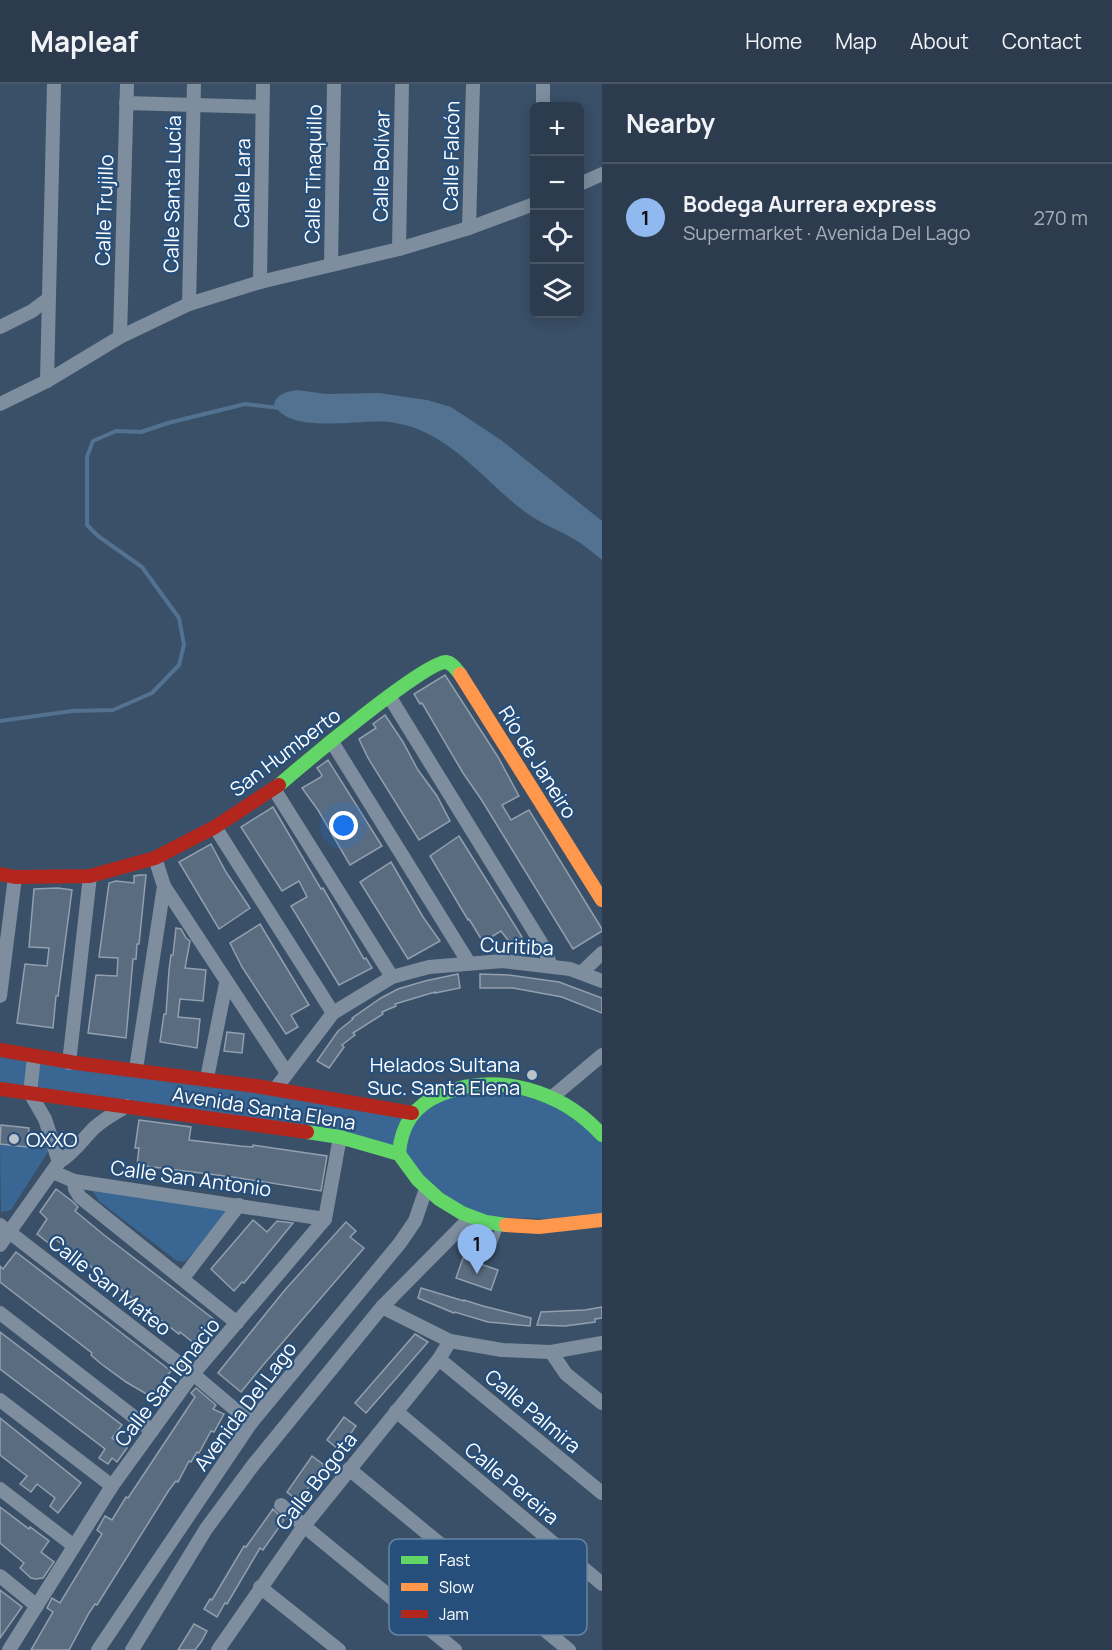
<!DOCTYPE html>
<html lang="en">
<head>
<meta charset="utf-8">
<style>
  :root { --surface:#2c3c4e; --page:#344355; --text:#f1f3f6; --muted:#a6adb6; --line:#485666; --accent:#90b9f0 }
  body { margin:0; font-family:Manrope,sans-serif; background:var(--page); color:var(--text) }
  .controls { position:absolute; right:18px; top:18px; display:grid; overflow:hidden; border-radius:9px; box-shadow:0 3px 15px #0003 }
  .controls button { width:54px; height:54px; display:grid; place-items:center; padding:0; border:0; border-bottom:2px solid var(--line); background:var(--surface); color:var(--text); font:30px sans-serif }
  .you { position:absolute; left:344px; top:742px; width:21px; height:21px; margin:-15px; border:4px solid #fff; border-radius:50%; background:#1a73e8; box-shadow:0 0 0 9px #1a73e833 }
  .badge { display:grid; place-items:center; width:39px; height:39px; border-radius:50%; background:var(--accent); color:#111; font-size:20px; font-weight:700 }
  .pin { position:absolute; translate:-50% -50px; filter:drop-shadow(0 2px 3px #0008) }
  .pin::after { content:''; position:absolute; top:32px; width:21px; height:18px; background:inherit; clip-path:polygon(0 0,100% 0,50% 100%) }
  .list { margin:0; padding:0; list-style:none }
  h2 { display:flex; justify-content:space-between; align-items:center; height:78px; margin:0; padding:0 24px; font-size:26px }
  h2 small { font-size:20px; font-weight:400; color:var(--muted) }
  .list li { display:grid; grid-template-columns:39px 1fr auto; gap:18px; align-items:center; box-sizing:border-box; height:108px; padding:0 24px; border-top:2px solid var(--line) }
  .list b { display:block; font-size:22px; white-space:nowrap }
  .list p { margin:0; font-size:20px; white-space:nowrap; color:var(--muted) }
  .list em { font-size:20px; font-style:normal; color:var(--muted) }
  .icon { flex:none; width:33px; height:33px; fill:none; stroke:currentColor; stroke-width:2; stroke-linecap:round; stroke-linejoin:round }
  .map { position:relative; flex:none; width:602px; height:1566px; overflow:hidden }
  header { display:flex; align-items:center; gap:36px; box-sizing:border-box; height:84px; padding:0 30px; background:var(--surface); border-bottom:2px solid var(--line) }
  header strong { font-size:28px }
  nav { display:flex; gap:33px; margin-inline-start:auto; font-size:21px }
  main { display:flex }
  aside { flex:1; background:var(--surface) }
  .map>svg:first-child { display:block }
</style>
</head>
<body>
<header>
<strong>Mapleaf</strong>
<nav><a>Home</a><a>Map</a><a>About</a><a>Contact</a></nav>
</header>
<main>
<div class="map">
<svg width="602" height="1566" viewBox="0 0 602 1566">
  <rect width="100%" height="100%" fill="#3a5068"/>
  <!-- green -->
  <g fill="#396692">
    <path d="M 0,966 L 412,1029 L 441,1010 L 527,1006 L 602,1051 L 602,1136 L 471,1133 L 399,1070 L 0,1005 Z"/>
    <path d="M 0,1061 L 48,1064 L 48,1068 L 11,1126 L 1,1128 Z"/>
    <path d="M 92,1106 L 225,1121 L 227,1129 L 189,1174 L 184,1178 L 177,1177 L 99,1117 Z"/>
  </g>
  <!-- water -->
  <path fill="#537190" d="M 297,306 L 326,310 L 379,309 L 427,316 L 451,323 L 501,356 L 602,437 L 602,476 C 592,468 583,460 572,454 C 558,446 542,440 528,430 C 489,402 459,359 412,343 C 405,341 397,339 390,338 C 361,334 289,352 274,320 C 278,309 286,308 297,306 Z"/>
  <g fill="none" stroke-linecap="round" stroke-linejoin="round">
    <!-- stream -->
    <path stroke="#537190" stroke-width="4" d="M 0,637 L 72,627 L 113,626 L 152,609 L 179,581 L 184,561 L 179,534 L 142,483 L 98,452 L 87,441 L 87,373 L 93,357 L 116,347 L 141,348 L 168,339 L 245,320 L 279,324"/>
  </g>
  <!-- building -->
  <g fill="#5a6c7f" stroke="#929fae" stroke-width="1.5">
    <path d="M 445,591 L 498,673 L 519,712 L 502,721 L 511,736 L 529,726 L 602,845 L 602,847 L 573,865 L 481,715 L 463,689 L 422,619 L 420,620 L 414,610 Z"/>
    <path d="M 385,631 L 403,658 L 418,686 L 437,712 L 450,737 L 419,756 L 368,674 L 359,655 L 376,644 L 373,640 Z"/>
    <path d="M 328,676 L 382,762 L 350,781 L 318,726 L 302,704 L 321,693 L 322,691 L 317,684 Z"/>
    <path d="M 273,723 L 321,805 L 323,804 L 364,875 L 366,874 L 372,884 L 339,901 L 291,822 L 307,813 L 299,797 L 282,807 L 241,743 Z"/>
    <path d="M 459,752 L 522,853 L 511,860 L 501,847 L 483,858 L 469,835 L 468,836 L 430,772 Z"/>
    <path d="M 211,760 L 226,788 L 250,824 L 219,845 L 179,778 Z"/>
    <path d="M 391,778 L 423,833 L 440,857 L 408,875 L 360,798 Z"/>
    <path d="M 140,791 L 146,791 L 139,860 L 137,860 L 136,875 L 133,875 L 126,954 L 88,949 L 96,891 L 117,892 L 118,874 L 99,873 L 109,799 L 116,797 L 134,799 L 134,792 Z"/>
    <path d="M 58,804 L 72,806 L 58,912 L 56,912 L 53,944 L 17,939 L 25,880 L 47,882 L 49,864 L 29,863 L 34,805 Z"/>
    <path d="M 260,840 L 309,921 L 291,931 L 298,943 L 286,950 L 242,883 L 230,859 Z"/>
    <path d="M 176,844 L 181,845 L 186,854 L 190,857 L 185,884 L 206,886 L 203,917 L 180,915 L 178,933 L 200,935 L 197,964 L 160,958 L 164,930 L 166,930 L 169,886 L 171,871 L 173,871 Z"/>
    <path d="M 458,890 L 460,904 L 435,909 L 435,908 L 395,920 L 396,922 L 382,928 L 383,930 L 353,949 L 355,951 L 342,961 L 344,963 L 329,984 L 317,977 L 338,947 L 353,935 L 352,934 L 381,914 L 398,905 L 425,897 Z"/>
    <path d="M 480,890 L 509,891 L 559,898 L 602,914 L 602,929 L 562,913 L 513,904 L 480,904 Z"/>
    <path d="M 227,948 L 244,950 L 242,969 L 224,967 Z"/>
    <path d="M 139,1036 L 191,1043 L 189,1056 L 240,1062 L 253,1063 L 253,1061 L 327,1072 L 321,1107 L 233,1093 L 137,1081 L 139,1064 L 135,1064 Z"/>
    <path d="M 1,1041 L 29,1044 L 27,1063 L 0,1060 Z"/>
    <path d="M 56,1105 L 72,1117 L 78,1123 L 75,1127 L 104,1151 L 215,1236 L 195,1260 L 180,1248 L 179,1250 L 55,1155 L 51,1161 L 37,1150 L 47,1135 L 40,1128 Z"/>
    <path d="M 253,1136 L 267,1148 L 277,1137 L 293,1139 L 244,1199 L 242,1198 L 234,1207 L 211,1185 Z"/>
    <path d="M 346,1138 L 356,1147 L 350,1153 L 364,1164 L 264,1280 L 241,1308 L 218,1289 L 284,1207 Z"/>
    <path d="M 16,1168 L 171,1287 L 150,1312 L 126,1298 L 100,1279 L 91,1271 L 92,1269 L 0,1198 L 0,1182 L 3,1185 Z"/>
    <path d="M 463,1174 L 498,1186 L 491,1206 L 456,1194 Z"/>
    <path d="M 421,1204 L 464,1217 L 464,1216 L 483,1222 L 531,1234 L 530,1242 L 488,1238 L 455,1228 L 454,1229 L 418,1214 Z"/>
    <path d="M 602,1223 L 602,1234 L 595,1235 L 595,1238 L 565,1242 L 537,1241 L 541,1228 L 585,1226 Z"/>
    <path d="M 0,1248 L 122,1341 L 112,1354 L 127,1364 L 117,1378 L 112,1374 L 108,1380 L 99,1374 L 105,1365 L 0,1285 Z"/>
    <path d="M 415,1250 L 428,1258 L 366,1329 L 355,1319 Z"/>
    <path d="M 196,1304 L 216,1321 L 213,1325 L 224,1330 L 214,1348 L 211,1347 L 199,1369 L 197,1368 L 191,1378 L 189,1377 L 178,1398 L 176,1397 L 169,1406 L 97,1521 L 95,1520 L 89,1529 L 69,1566 L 31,1566 L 53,1528 L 47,1524 L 52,1514 L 60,1519 L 102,1450 L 97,1446 L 105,1432 L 112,1436 L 126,1413 L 128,1414 L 195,1313 L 191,1309 Z"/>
    <path d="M 344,1333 L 356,1342 L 339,1366 L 327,1356 Z"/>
    <path d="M 0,1334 L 81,1399 L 58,1429 L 50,1422 L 55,1414 L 37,1400 L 31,1408 L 20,1400 L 27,1392 L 0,1371 Z"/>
    <path d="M 312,1372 L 324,1381 L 299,1418 L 287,1408 Z"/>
    <path d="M 0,1423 L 29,1445 L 30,1443 L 49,1457 L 41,1468 L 54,1478 L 43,1494 L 36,1495 L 31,1494 L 20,1484 L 24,1479 L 0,1459 Z"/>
    <path d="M 273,1425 L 284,1436 L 263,1466 L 260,1464 L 227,1520 L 225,1519 L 217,1533 L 204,1525 L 210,1515 L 212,1516 L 244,1462 L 246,1463 Z"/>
    <path d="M 0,1506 L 22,1523 L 0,1554 Z"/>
    <path d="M 194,1540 L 207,1547 L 201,1558 L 195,1566 L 178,1566 Z"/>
  </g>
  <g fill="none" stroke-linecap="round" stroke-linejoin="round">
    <!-- lane -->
    <path stroke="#7e8e9f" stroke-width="7" d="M 456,1148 C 466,1159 473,1165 488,1164 L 493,1160 L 500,1142"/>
    <!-- street -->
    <g stroke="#7e8e9f" stroke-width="14">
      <path d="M 126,19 L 262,23"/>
      <path d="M 543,22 L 543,0"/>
      <path d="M 580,100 L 602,90"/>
      <path d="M 469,144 L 473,0"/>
      <path d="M 399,165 L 402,0"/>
      <path d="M 331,181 L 334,0"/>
      <path d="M 260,198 L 263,0"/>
      <path d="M 189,220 L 194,0"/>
      <path d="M 0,243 L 32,227 L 48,215"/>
      <path d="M 120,253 L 127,0"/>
      <path d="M 47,297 L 54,0"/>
      <path d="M 0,320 L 47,297 L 120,253 L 189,220 L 260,198 L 399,165 L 469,144 L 534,120"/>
      <path d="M 389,612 L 543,862 L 551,882"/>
      <path d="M 332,658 L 469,879"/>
      <path d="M 274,705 L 392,893"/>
      <path d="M 215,743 L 333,929"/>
      <path d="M 164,802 L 287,989"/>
      <path d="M 581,889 L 602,869"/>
      <path d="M 0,912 L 15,793"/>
      <path d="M 34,973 L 30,1009 L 45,1035 L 59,1078"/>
      <path d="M 69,979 L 90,792"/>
      <path d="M 136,985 L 164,802 L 155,774"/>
      <path d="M 207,994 L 226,899"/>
      <path d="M 276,1004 L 333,929 L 392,893 L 429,883 L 503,877 L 570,885 L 602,897"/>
      <path d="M 551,1014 L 602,971"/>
      <path d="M 53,1088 L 74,1097 L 325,1135"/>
      <path d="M 74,1097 L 75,1105 L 80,1113 L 237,1239"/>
      <path d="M 0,1141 L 193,1290 L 251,1339"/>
      <path d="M 0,1161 L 59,1078 C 74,1069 82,1056 94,1044 C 104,1035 115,1029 127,1022"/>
      <path d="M 183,1194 L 239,1121"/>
      <path d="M 382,1223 L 450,1257 L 502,1266 L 551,1268 L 602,1259"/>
      <path d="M 0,1229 L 152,1347"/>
      <path d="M 551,1268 L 566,1290 L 602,1319"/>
      <path d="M 439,1275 L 602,1409"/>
      <path d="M 0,1316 L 112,1402"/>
      <path d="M 396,1327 L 602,1500"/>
      <path d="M 349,1385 L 569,1566"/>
      <path d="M 0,1405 L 74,1462"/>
      <path d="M 281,1421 L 304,1442 L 455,1566"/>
      <path d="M 0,1492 L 37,1522"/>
      <path d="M 260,1503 L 339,1566"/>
      <path d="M 9,1566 L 112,1402 L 193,1290 L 325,1135 L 340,1053"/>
      <path d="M 98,1566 L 251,1339 L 400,1159 L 415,1137 L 426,1105"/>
      <path d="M 132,1566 L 206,1445 L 254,1380 L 382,1223 L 471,1133"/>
      <path d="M 218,1566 L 304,1442 L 439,1275 L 450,1257"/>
    </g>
    <!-- fast -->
    <g stroke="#63d668" stroke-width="14">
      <path d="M 279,701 C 301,682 425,577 446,578 C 452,579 456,585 460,590"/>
      <path d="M 307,1048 L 340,1053 L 399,1070 L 418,1096 L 439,1115 L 462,1129 L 486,1138 L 506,1141"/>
      <path d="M 399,1070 C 401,1041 414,1021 442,1010 C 497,987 562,1007 602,1051"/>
    </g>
    <!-- slow -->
    <g stroke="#ff974d" stroke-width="14">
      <path d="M 460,590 L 602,816"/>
      <path d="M 506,1141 L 539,1143 L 602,1136"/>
    </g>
    <!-- jam -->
    <g stroke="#b3261e" stroke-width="14">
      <path d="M 0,790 L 15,793 L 90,792 L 155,774 L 215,743 L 279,701"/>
      <path d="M 0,966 L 76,979 L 256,1002 L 412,1029"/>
      <path d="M 0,1005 L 307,1048"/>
    </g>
  </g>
  <!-- markers -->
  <g fill="#bac2ca" stroke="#264f7c" stroke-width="2">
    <circle cx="532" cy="991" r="6"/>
    <circle cx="14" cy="1055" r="6"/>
  </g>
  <g text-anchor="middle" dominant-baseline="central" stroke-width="4.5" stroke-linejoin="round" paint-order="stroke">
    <!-- street labels -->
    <g font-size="20" fill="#fff" stroke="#264f7c">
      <text transform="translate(451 72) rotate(-89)">Calle Falcón</text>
      <text transform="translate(381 82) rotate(-89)">Calle Bolívar</text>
      <text transform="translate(313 90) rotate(-89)">Calle Tinaquillo</text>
      <text transform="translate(242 99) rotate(-89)">Calle Lara</text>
      <text transform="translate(172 110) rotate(-89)">Calle Santa Lucía</text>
      <text transform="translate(104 126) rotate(-88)">Calle Trujillo</text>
      <text transform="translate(285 668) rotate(-37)">San Humberto</text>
      <text transform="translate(538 678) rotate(58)">Río de Janeiro</text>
      <text transform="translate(517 862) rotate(3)">Curitiba</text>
      <text transform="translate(264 1024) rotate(9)">Avenida Santa Elena</text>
      <text transform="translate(191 1094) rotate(8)">Calle San Antonio</text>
      <text transform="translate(110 1201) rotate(38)">Calle San Mateo</text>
      <text transform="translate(167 1298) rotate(-52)">Calle San Ignacio</text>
      <text transform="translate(245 1322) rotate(-53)">Avenida Del Lago</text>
      <text transform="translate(533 1327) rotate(40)">Calle Palmira</text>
      <text transform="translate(316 1397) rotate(-52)">Calle Bogota</text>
      <text transform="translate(512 1399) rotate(40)">Calle Pereira</text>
    </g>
    <!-- poi labels -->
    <g font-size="20" fill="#fff" stroke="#264f7c" text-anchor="end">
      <text x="520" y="980">Helados Sultana<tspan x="520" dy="23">Suc. Santa Elena</tspan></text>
      <text x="26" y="1055" text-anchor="start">OXXO</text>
    </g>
  </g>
  <!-- legend -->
  <rect x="389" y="1455" width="198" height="96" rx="9" fill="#264f7c" stroke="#6784a3" stroke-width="1.5"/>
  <rect x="401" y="1472" width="27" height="8" fill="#63d668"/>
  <rect x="401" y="1499" width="27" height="8" fill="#ff974d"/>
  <rect x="401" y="1526" width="27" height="8" fill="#b3261e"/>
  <g font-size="16" fill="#fff">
    <text x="439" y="1482">Fast</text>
    <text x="439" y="1509">Slow</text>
    <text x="439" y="1536">Jam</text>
  </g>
</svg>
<div class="controls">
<button>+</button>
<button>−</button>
<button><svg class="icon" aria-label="locate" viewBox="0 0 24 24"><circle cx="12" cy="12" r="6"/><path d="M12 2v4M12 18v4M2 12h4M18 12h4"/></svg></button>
<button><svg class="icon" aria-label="layers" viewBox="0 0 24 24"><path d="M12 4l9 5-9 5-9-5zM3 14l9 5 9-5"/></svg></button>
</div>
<div class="you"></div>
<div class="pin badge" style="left:477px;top:1190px">1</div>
</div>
<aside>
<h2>Nearby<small></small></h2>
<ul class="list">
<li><span class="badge">1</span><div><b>Bodega Aurrera express</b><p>Supermarket · Avenida Del Lago</p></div><em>270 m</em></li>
</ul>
</aside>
</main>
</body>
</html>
